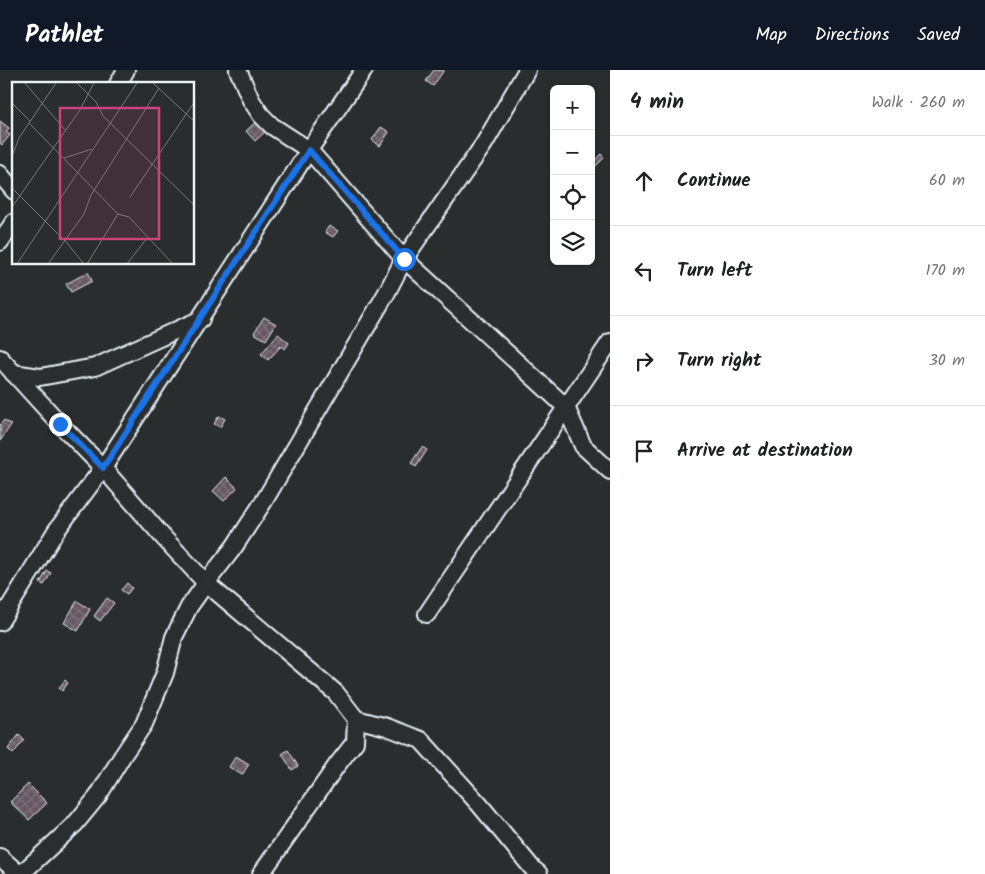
<!DOCTYPE html>
<html lang="en">
<head>
<meta charset="utf-8">
<style>
  :root { --surface:#fff; --page:#f6f6f6; --text:#202124; --muted:#757577; --line:#e0e0e0; --accent:#111827 }
  body { margin:0; font-family:Kalam,sans-serif; background:var(--page); color:var(--text) }
  .controls { position:absolute; right:15px; top:15px; display:grid; overflow:hidden; border-radius:8px; box-shadow:0 1px 4px #0004 }
  .controls button { width:45px; height:45px; display:grid; place-items:center; padding:0; border:0; border-bottom:1px solid var(--line); background:var(--surface); color:var(--text); font:25px sans-serif }
  .stop { position:absolute; width:15px; height:15px; margin:-11px; border:4px solid #1a73e8; border-radius:50%; background:#fff }
  .stop.end { background:#1a73e8; border-color:#fff; box-shadow:0 1px 5px #0008 }
  .list { margin:0; padding:0; list-style:none }
  h2 { display:flex; justify-content:space-between; align-items:center; height:65px; margin:0; padding:0 20px; font-size:21px }
  h2 small { font-size:16px; font-weight:400; color:var(--muted) }
  .list li { display:grid; grid-template-columns:32px 1fr auto; gap:15px; align-items:center; box-sizing:border-box; height:90px; padding:0 20px; border-top:1px solid var(--line) }
  .list b { display:block; font-size:19px; white-space:nowrap }
  .list em { font-size:16px; font-style:normal; color:var(--muted) }
  .icon { flex:none; width:28px; height:28px; fill:none; stroke:currentColor; stroke-width:2; stroke-linecap:round; stroke-linejoin:round }
  .map { position:relative; flex:none; width:610px; height:804px; overflow:hidden }
  header { display:flex; align-items:center; gap:30px; box-sizing:border-box; height:70px; padding:0 25px; background:var(--accent); color:#fff }
  header strong { font-size:24px }
  nav { display:flex; gap:28px; margin-inline-start:auto; font-size:18px }
  main { display:flex }
  aside { flex:1; background:var(--surface) }
  .map>svg:first-child { display:block }
</style>
</head>
<body>
<header>
<strong>Pathlet</strong>
<nav><a>Map</a><a>Directions</a><a>Saved</a></nav>
</header>
<main>
<div class="map">
<svg width="610" height="804" viewBox="0 0 610 804">
  <defs>
    <pattern id="building-cross-hatch" width="8" height="8" patternUnits="userSpaceOnUse" patternTransform="scale(1.25)"><rect width="8" height="8" fill="#665762"/><path d="M0 0l8 8M0 8l8-8" fill="none" stroke="#7c7079"/></pattern>
  </defs>
  <rect width="100%" height="100%" fill="#2a2d2e"/>
  <filter id="ink" filterUnits="userSpaceOnUse"><feTurbulence type="fractalNoise" baseFrequency=".02" numOctaves="2"/><feDisplacementMap in="SourceGraphic" scale="10" xChannelSelector="R" yChannelSelector="G"/><feConvolveMatrix kernelMatrix="1 2 1 2 8 2 1 2 1" color-interpolation-filters="sRGB"/></filter>
  <g filter="url(#ink)">
    <!-- building -->
    <g fill="url(#building-cross-hatch)" stroke="#e8f1f8">
      <path d="M 434,0 L 444,0 L 433,16 L 426,11 Z"/>
      <path d="M 259,49 L 268,59 L 255,71 L 246,61 Z"/>
      <path d="M 0,51 L 9,58 L 6,62 L 10,65 L 2,75 L 0,73 Z"/>
      <path d="M 381,57 L 389,62 L 380,76 L 372,70 Z"/>
      <path d="M 601,84 L 604,88 L 594,98 L 591,94 Z"/>
      <path d="M 329,156 L 338,161 L 333,167 L 325,162 Z"/>
      <path d="M 88,202 L 92,211 L 71,222 L 66,214 Z"/>
      <path d="M 264,247 L 276,254 L 266,270 L 254,263 Z"/>
      <path d="M 278,264 L 289,273 L 285,279 L 281,276 L 268,290 L 261,284 Z"/>
      <path d="M 219,346 L 225,349 L 220,357 L 214,354 Z"/>
      <path d="M 4,350 L 11,355 L 0,371 L 0,355 Z"/>
      <path d="M 422,377 L 427,380 L 416,397 L 411,393 Z"/>
      <path d="M 226,407 L 237,418 L 224,431 L 213,421 Z"/>
      <path d="M 47,501 L 51,503 L 44,515 L 40,513 Z"/>
      <path d="M 127,513 L 132,518 L 127,524 L 121,520 Z"/>
      <path d="M 107,528 L 114,533 L 100,551 L 94,546 Z"/>
      <path d="M 77,531 L 90,539 L 78,561 L 64,553 Z"/>
      <path d="M 65,610 L 68,613 L 62,621 L 59,618 Z"/>
      <path d="M 19,665 L 24,670 L 13,684 L 8,679 Z"/>
      <path d="M 288,680 L 298,696 L 292,700 L 282,684 Z"/>
      <path d="M 236,686 L 249,694 L 242,705 L 229,697 Z"/>
      <path d="M 28,714 L 47,733 L 29,750 L 10,732 Z"/>
    </g>
    <g fill="none" stroke-linecap="round" stroke-linejoin="round">
      <defs>
        <g id="minor">
          <path d="M 238,0 L 251,30 L 261,45 L 272,56 L 309,80 L 404,189 L 566,337 L 583,376 L 610,401"/>
          <path d="M 118,14 L 126,0"/>
          <path d="M 0,104 L 14,121"/>
          <path d="M 0,172 L 14,152"/>
          <path d="M 0,288 L 60,354 L 103,398 L 163,467 L 206,513 L 336,623 L 356,649 L 355,672 L 337,695 L 261,804"/>
          <path d="M 13,303 L 40,307 L 95,297 L 201,249"/>
          <path d="M 427,544 L 610,272"/>
          <path d="M 0,552 L 56,461 L 103,398 L 309,80 L 364,0"/>
          <path d="M 356,649 L 387,657 L 421,670 L 479,734 L 533,799 L 539,804"/>
          <path d="M 0,787 L 19,804"/>
          <path d="M 21,804 L 75,754 L 98,726 L 123,685 L 144,654 L 165,603 L 174,567 L 189,537 L 206,513 L 234,477 L 264,431 L 386,224 L 404,189 L 484,74 L 527,0"/>
        </g>
      </defs>
      <!-- minor casing -->
      <use href="#minor" stroke="#e8f1f8" stroke-width="20"/>
      <!-- minor -->
      <use href="#minor" stroke="#2a2d2e" stroke-width="16"/>
    </g>
  </g>
  <g fill="none" stroke-linecap="round" stroke-linejoin="round" filter="url(#ink)">
    <!-- route -->
    <path stroke="#1a73e8" stroke-width="6" d="M 60,354 L 103,398 L 309,80 L 404,189"/>
  </g>
  <!-- overview -->
  <g transform="translate(12 12)">
    <rect width="182" height="182" fill="#2a2d2e"/>
    <path fill="none" stroke="#767b7f" stroke-width="1" d="M 13,1 L 53,48M 65,1 L 84,20 L 91,34 L 183,124M 141,1 L 183,40M 0,21 L 18,39M 17,41 L 106,132 L 75,182M 0,74 L 7,56 L 44,1M 52,76 L 80,67M 0,106 L 55,161 L 72,182M 118,115 L 183,19M 0,125 L 68,28 L 82,1M 106,132 L 117,135 L 161,182M 5,182 L 125,1M 36,182 L 72,132 L 79,113 L 147,6M 115,182 L 135,156"/>
    <path fill="#ca437a" fill-opacity="0.15" stroke="#ca437a" stroke-width="2.5" d="M 48,26 L 147,26 L 147,157 L 48,157 Z"/>
    <rect width="182" height="182" fill="none" stroke="#e8f1f8" stroke-width="2.5"/>
  </g>
</svg>
<div class="controls">
<button>+</button>
<button>−</button>
<button><svg class="icon" aria-label="locate" viewBox="0 0 24 24"><circle cx="12" cy="12" r="6"/><path d="M12 2v4M12 18v4M2 12h4M18 12h4"/></svg></button>
<button><svg class="icon" aria-label="layers" viewBox="0 0 24 24"><path d="M12 4l9 5-9 5-9-5zM3 14l9 5 9-5"/></svg></button>
</div>
<div class="stop" style="left:404px;top:189px"></div>
<div class="stop end" style="left:60px;top:354px"></div>
</div>
<aside>
<h2>4 min<small>Walk · 260 m</small></h2>
<ul class="list">
<li><svg class="icon" aria-label="ahead" viewBox="0 0 24 24"><path d="M12 20V5M6 11l6-6 6 6"/></svg><div><b>Continue</b></div><em>60 m</em></li>
<li><svg class="icon" aria-label="left" viewBox="0 0 24 24"><path d="M17 20v-9H6M10 6l-5 5 5 5"/></svg><div><b>Turn left</b></div><em>170 m</em></li>
<li><svg class="icon" aria-label="right" viewBox="0 0 24 24"><path d="M7 20v-9h11M14 6l5 5-5 5"/></svg><div><b>Turn right</b></div><em>30 m</em></li>
<li><svg class="icon" aria-label="arrive" viewBox="0 0 24 24"><path d="M6 21V4h12l-3 4 3 4H6"/></svg><div><b>Arrive at destination</b></div></li>
</ul>
</aside>
</main>
</body>
</html>
